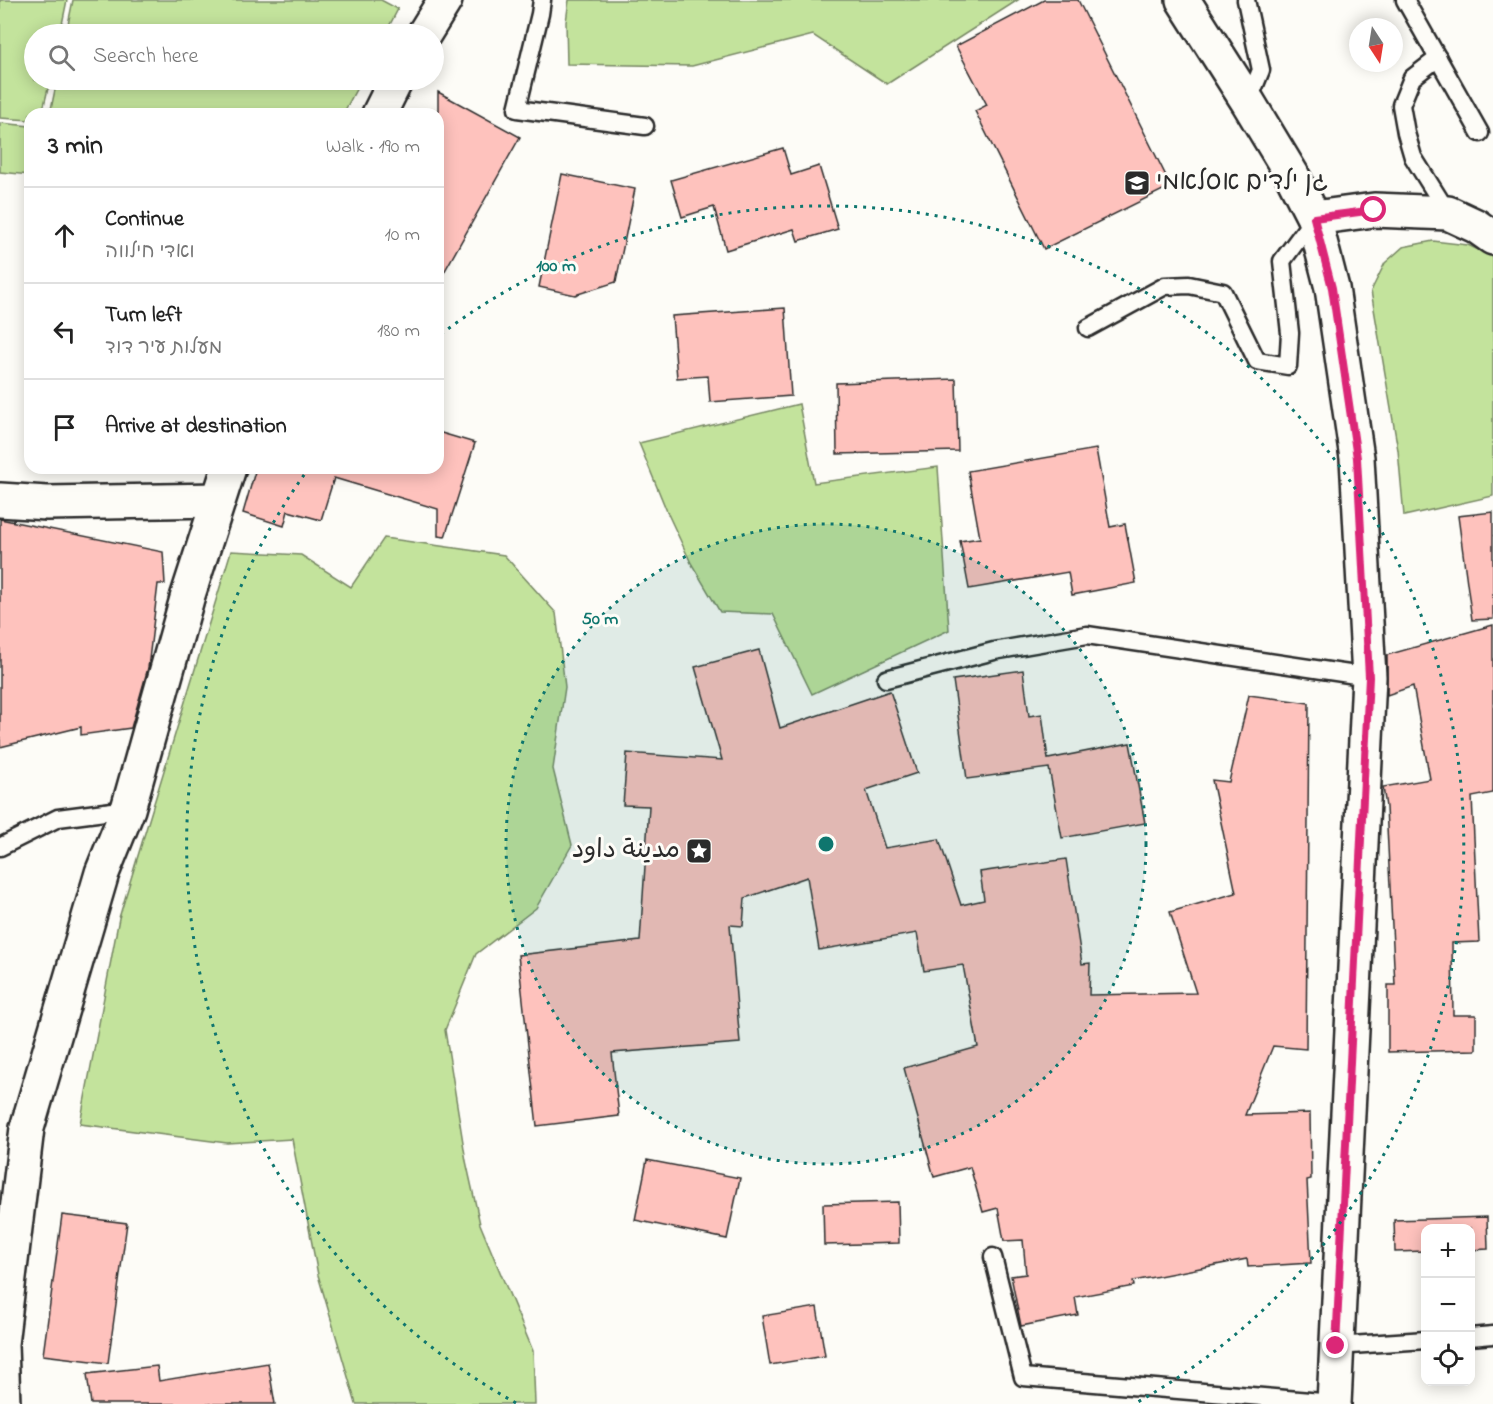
<!DOCTYPE html>
<html lang="en">
<head>
<meta charset="utf-8">
<style>
  :root { --surface:#fff; --page:#f2f2f2; --text:#222; --muted:#767676; --line:#e0e0e0 }
  body { margin:0; font-family:"Indie Flower","Playpen Sans Arabic","Playpen Sans Hebrew",sans-serif; background:var(--page); color:var(--text) }
  .controls { position:absolute; right:18px; bottom:18px; display:grid; overflow:hidden; border-radius:12px; box-shadow:0 3px 15px #0003 }
  .controls button { width:54px; height:54px; display:grid; place-items:center; padding:0; border:0; border-bottom:2px solid var(--line); background:var(--surface); color:var(--text); font:30px sans-serif }
  .compass { position:absolute; left:1349px; top:18px; width:54px; height:54px; border-radius:50%; background:var(--surface); box-shadow:0 3px 15px #0003; rotate:168deg }
  .stop { position:absolute; width:18px; height:18px; margin:-14px; border:4px solid #db2777; border-radius:50%; background:#fff }
  .stop.end { background:#db2777; border-color:#fff; box-shadow:0 2px 6px #0008 }
  .list { margin:0; padding:0; list-style:none }
  h2 { display:flex; justify-content:space-between; align-items:center; height:78px; margin:0; padding:0 24px; font-size:26px }
  h2 small { font-size:20px; font-weight:400; color:var(--muted) }
  .list li { display:grid; grid-template-columns:39px 1fr auto; gap:18px; align-items:center; box-sizing:border-box; height:96px; padding:0 24px; border-top:2px solid var(--line) }
  .list b { display:block; font-size:22px; white-space:nowrap }
  .list p { margin:0; font-size:20px; white-space:nowrap; color:var(--muted) }
  .list em { font-size:20px; font-style:normal; color:var(--muted) }
  .icon { flex:none; width:33px; height:33px; fill:none; stroke:currentColor; stroke-width:2; stroke-linecap:round; stroke-linejoin:round }
  .map { position:relative; flex:none; width:1493px; height:1404px; overflow:hidden }
  .search { position:absolute; background:var(--surface); box-shadow:0 3px 15px #0003; left:24px; top:24px; width:420px; height:66px; display:flex; align-items:center; gap:15px; box-sizing:border-box; padding:0 21px; border-radius:33px; color:var(--muted); font-size:22px }
  .panel { position:absolute; background:var(--surface); box-shadow:0 3px 15px #0003; left:24px; top:108px; width:420px; height:366px; border-radius:18px }
  .map>svg:first-child { display:block }
</style>
</head>
<body>
<div class="map">
<svg width="1493" height="1404" viewBox="0 0 1493 1404">
  <rect width="100%" height="100%" fill="#fdfcf7"/>
  <filter id="ink" filterUnits="userSpaceOnUse"><feTurbulence type="fractalNoise" baseFrequency=".0167" numOctaves="2"/><feDisplacementMap in="SourceGraphic" scale="12" xChannelSelector="R" yChannelSelector="G"/><feConvolveMatrix kernelMatrix="1 2 1 2 8 2 1 2 1" color-interpolation-filters="sRGB"/></filter>
  <g filter="url(#ink)">
    <!-- green -->
    <g fill="#c3e39c" stroke="#778764" stroke-width="1.5">
      <path d="M 0,0 L 67,0 L 60,34 L 34,34 L 34,80 L 50,80 L 42,114 L 30,114 L 30,120 L 0,118 Z"/>
      <path d="M 73,0 L 381,0 L 398,9 L 385,34 L 66,34 Z"/>
      <path d="M 569,0 L 1018,0 L 887,84 L 813,35 L 692,66 L 567,64 L 566,22 Z"/>
      <path d="M 57,80 L 361,80 L 343,114 L 50,114 Z"/>
      <path d="M 0,123 L 30,126 L 30,175 L 0,172 Z"/>
      <path d="M 1433,241 L 1468,245 L 1493,257 L 1493,496 L 1404,516 L 1398,450 L 1371,291 L 1385,263 L 1403,247 Z"/>
      <path d="M 799,404 L 814,483 L 938,467 L 949,630 L 812,694 L 773,614 L 720,612 L 691,563 L 668,514 L 639,443 Z"/>
      <path d="M 384,538 L 504,555 L 556,613 L 565,687 L 553,769 L 572,845 L 536,908 L 476,954 L 445,1030 L 466,1161 L 480,1224 L 533,1351 L 535,1404 L 356,1404 L 318,1275 L 292,1139 L 227,1143 L 80,1124 L 119,918 L 231,551 L 301,555 L 351,587 Z"/>
    </g>
    <!-- building -->
    <g fill="#fec2bd" stroke="#2b2b2b" stroke-width="1.5">
      <path d="M 1044,0 L 1078,0 L 1171,186 L 1044,249 L 975,111 L 987,105 L 956,46 Z"/>
      <path d="M 438,92 L 520,137 L 438,283 Z"/>
      <path d="M 783,148 L 791,175 L 819,166 L 838,229 L 798,241 L 794,229 L 726,250 L 714,207 L 682,217 L 671,180 Z"/>
      <path d="M 562,174 L 635,189 L 616,282 L 575,295 L 539,287 Z"/>
      <path d="M 785,308 L 791,396 L 710,402 L 708,376 L 677,378 L 672,316 Z"/>
      <path d="M 956,379 L 958,451 L 837,454 L 836,383 Z"/>
      <path d="M 438,432 L 475,443 L 445,537 L 438,536 L 438,509 L 334,478 L 321,520 L 288,511 L 284,526 L 243,513 L 256,468 L 438,468 Z"/>
      <path d="M 1096,449 L 1110,527 L 1125,524 L 1136,583 L 1072,595 L 1068,572 L 969,589 L 960,541 L 980,538 L 968,471 Z"/>
      <path d="M 1493,512 L 1493,619 L 1472,620 L 1458,516 Z"/>
      <path d="M 0,519 L 163,552 L 165,584 L 158,584 L 148,668 L 131,728 L 81,735 L 81,727 L 0,747 Z"/>
      <path d="M 1493,625 L 1493,793 L 1472,797 L 1479,942 L 1452,943 L 1453,1015 L 1476,1015 L 1476,1050 L 1388,1052 L 1388,985 L 1395,985 L 1386,807 L 1383,787 L 1430,779 L 1413,686 L 1387,695 L 1387,655 Z"/>
      <path d="M 759,650 L 780,728 L 890,691 L 917,773 L 866,790 L 885,848 L 939,839 L 961,905 L 984,900 L 980,872 L 1066,859 L 1082,964 L 1090,963 L 1089,995 L 1196,993 L 1170,912 L 1236,893 L 1212,780 L 1229,782 L 1249,695 L 1309,703 L 1306,1049 L 1273,1046 L 1245,1115 L 1310,1113 L 1311,1179 L 1307,1180 L 1311,1263 L 1248,1267 L 1247,1259 L 1133,1281 L 1134,1286 L 1075,1297 L 1078,1315 L 1021,1326 L 1011,1276 L 1026,1274 L 1023,1240 L 1004,1241 L 998,1208 L 983,1212 L 970,1167 L 934,1177 L 904,1068 L 978,1047 L 963,965 L 924,971 L 917,933 L 819,950 L 807,877 L 745,898 L 743,926 L 730,925 L 740,1043 L 612,1053 L 619,1116 L 537,1126 L 518,955 L 640,941 L 649,806 L 623,805 L 627,753 L 722,760 L 695,667 Z"/>
      <path d="M 1023,670 L 1029,716 L 1042,714 L 1048,759 L 1130,743 L 1145,823 L 1062,838 L 1049,768 L 967,779 L 953,680 Z"/>
      <path d="M 647,1160 L 740,1178 L 727,1239 L 635,1220 Z"/>
      <path d="M 898,1202 L 899,1243 L 824,1245 L 823,1204 Z"/>
      <path d="M 62,1215 L 127,1223 L 108,1363 L 43,1355 Z"/>
      <path d="M 1487,1217 L 1488,1249 L 1470,1250 L 1470,1228 L 1425,1228 L 1425,1251 L 1395,1252 L 1394,1220 Z"/>
      <path d="M 817,1307 L 825,1356 L 770,1365 L 762,1316 Z"/>
      <path d="M 268,1363 L 275,1404 L 91,1404 L 87,1374 L 157,1366 L 159,1381 Z"/>
    </g>
    <g fill="none" stroke-linecap="round" stroke-linejoin="round">
      <defs>
        <g id="service">
          <path d="M 542,0 L 540,14 L 517,109 L 645,126"/>
          <path d="M 1246,0 L 1261,70 L 1248,102"/>
          <path d="M 1405,0 L 1480,133"/>
          <path d="M 1438,58 L 1412,78 L 1401,105 L 1406,133 L 1413,157 L 1448,213"/>
          <path d="M 1088,328 L 1165,286 L 1189,285 L 1223,292 L 1257,361 L 1288,366 L 1290,333 L 1282,261 L 1314,218"/>
          <path d="M 886,679 L 994,651 L 1087,635 L 1369,677"/>
          <path d="M 0,847 L 58,818 L 128,809"/>
          <path d="M 993,1257 L 1023,1377 L 1334,1403"/>
          <path d="M 1470,1337 L 1493,1335"/>
          <path d="M 1336,1346 L 1426,1340"/>
        </g>
        <g id="minor">
          <path d="M 424,34 L 445,0"/>
          <path d="M 379,114 L 396,80"/>
          <path d="M 0,500 L 47,503 L 218,500"/>
          <path d="M 3,1404 L 1,1344 L 27,1128 L 102,873 L 128,809 L 188,595 L 229,468"/>
        </g>
        <g id="tertiary">
          <path d="M 1183,0 L 1248,102 L 1292,175 L 1314,218 L 1332,288 L 1357,458 L 1369,677 L 1334,1404"/>
          <path d="M 1314,218 L 1374,210 L 1448,213 L 1476,226 L 1493,238"/>
        </g>
      </defs>
      <!-- service casing -->
      <use href="#service" stroke="#2b2b2b" stroke-width="21"/>
      <!-- minor casing -->
      <use href="#minor" stroke="#2b2b2b" stroke-width="38"/>
      <!-- tertiary casing -->
      <use href="#tertiary" stroke="#2b2b2b" stroke-width="38"/>
      <!-- service -->
      <use href="#service" stroke="#fdfcf7" stroke-width="16"/>
      <!-- minor -->
      <use href="#minor" stroke="#fdfcf7" stroke-width="33"/>
      <!-- tertiary -->
      <use href="#tertiary" stroke="#fdfcf7" stroke-width="33"/>
    </g>
  </g>
  <g fill="none" stroke-linecap="round" stroke-linejoin="round" filter="url(#ink)">
    <!-- route -->
    <path stroke="#db2777" stroke-width="8" d="M 1336,1346 L 1369,677 L 1357,458 L 1332,288 L 1314,218 L 1374,210"/>
  </g>
  <!-- distance rings -->
  <circle cx="826" cy="844" r="320" fill="#0f766e" fill-opacity=".12"/>
  <g fill="none" stroke="#0f766e" stroke-width="3" stroke-dasharray="3 6">
    <circle cx="826" cy="844" r="320"/>
    <path d="M516 1403A639 639 0 0 1 309 468M441 334A639 639 0 1 1 1136 1403"/>
  </g>
  <!-- icons -->
  <defs>
    <symbol id="school-square" viewBox="-11 -11 22 22"><rect x="-9" y="-9" width="18" height="18" rx="4" fill="#2b2b2b" stroke="#fdfcf7"/><path d="M0-5L7-2L0 1L-7-2ZM-4 1L0 2.5L4 1V4Q0 6-4 4Z" fill="#fff"/></symbol>
    <symbol id="sight-square" viewBox="-11 -11 22 22"><rect x="-9" y="-9" width="18" height="18" rx="4" fill="#2b2b2b" stroke="#fdfcf7"/><path d="M0-6L1.8-2.2L6-1.7L2.9 1.2L3.7 5.4L0 3.3L-3.7 5.4L-2.9 1.2L-6-1.7L-1.8-2.2Z" fill="#fff"/></symbol>
  </defs>
  <g fill-rule="evenodd">
    <use href="#school-square" x="1122" y="168" width="30" height="30"/>
    <use href="#sight-square" x="684" y="836" width="30" height="30"/>
  </g>
  <g text-anchor="middle" dominant-baseline="central" stroke-width="6" stroke-linejoin="round" paint-order="stroke">
    <!-- poi labels -->
    <g font-size="26" fill="#2b2b2b" stroke="#fdfcf7" text-anchor="start">
      <text x="1156" y="183">גן ילדים אסלאמי</text>
      <text x="680" y="851" text-anchor="end">مدينة داود</text>
    </g>
  </g>
  <circle cx="826" cy="844" r="9" fill="#0f766e" stroke="#fdfcf7" stroke-width="3"/>
  <g font-size="18" text-anchor="middle" font-weight="bold" fill="#0f766e" stroke="#fdfcf7" stroke-width="6" stroke-linejoin="round" paint-order="stroke">
    <text x="556" y="271">100 m</text>
    <text x="600" y="624">50 m</text>
  </g>
</svg>
<div class="controls">
<button>+</button>
<button>−</button>
<button><svg class="icon" aria-label="locate" viewBox="0 0 24 24"><circle cx="12" cy="12" r="6"/><path d="M12 2v4M12 18v4M2 12h4M18 12h4"/></svg></button>
</div>
<svg class="compass" viewBox="-18 -18 36 36"><path d="M0-13l5 13h-10z" fill="#e53935"/><path d="M0 13l5-13h-10z" fill="#767676"/></svg>
<div class="stop" style="left:1374px;top:210px"></div>
<div class="stop end" style="left:1336px;top:1346px"></div>
<div class="search"><svg class="icon" aria-label="search" viewBox="0 0 24 24"><circle cx="10" cy="10" r="6"/><path d="M15 15l6 6"/></svg>Search here</div>
<section class="panel">
<h2>3 min<small>Walk · 190 m</small></h2>
<ul class="list">
<li><svg class="icon" aria-label="ahead" viewBox="0 0 24 24"><path d="M12 20V5M6 11l6-6 6 6"/></svg><div><b>Continue</b><p>ואדי חילווה</p></div><em>10 m</em></li>
<li><svg class="icon" aria-label="left" viewBox="0 0 24 24"><path d="M17 20v-9H6M10 6l-5 5 5 5"/></svg><div><b>Turn left</b><p>מעלות עיר דוד</p></div><em>180 m</em></li>
<li><svg class="icon" aria-label="arrive" viewBox="0 0 24 24"><path d="M6 21V4h12l-3 4 3 4H6"/></svg><div><b>Arrive at destination</b></div></li>
</ul>
</section>
</div>
</body>
</html>
